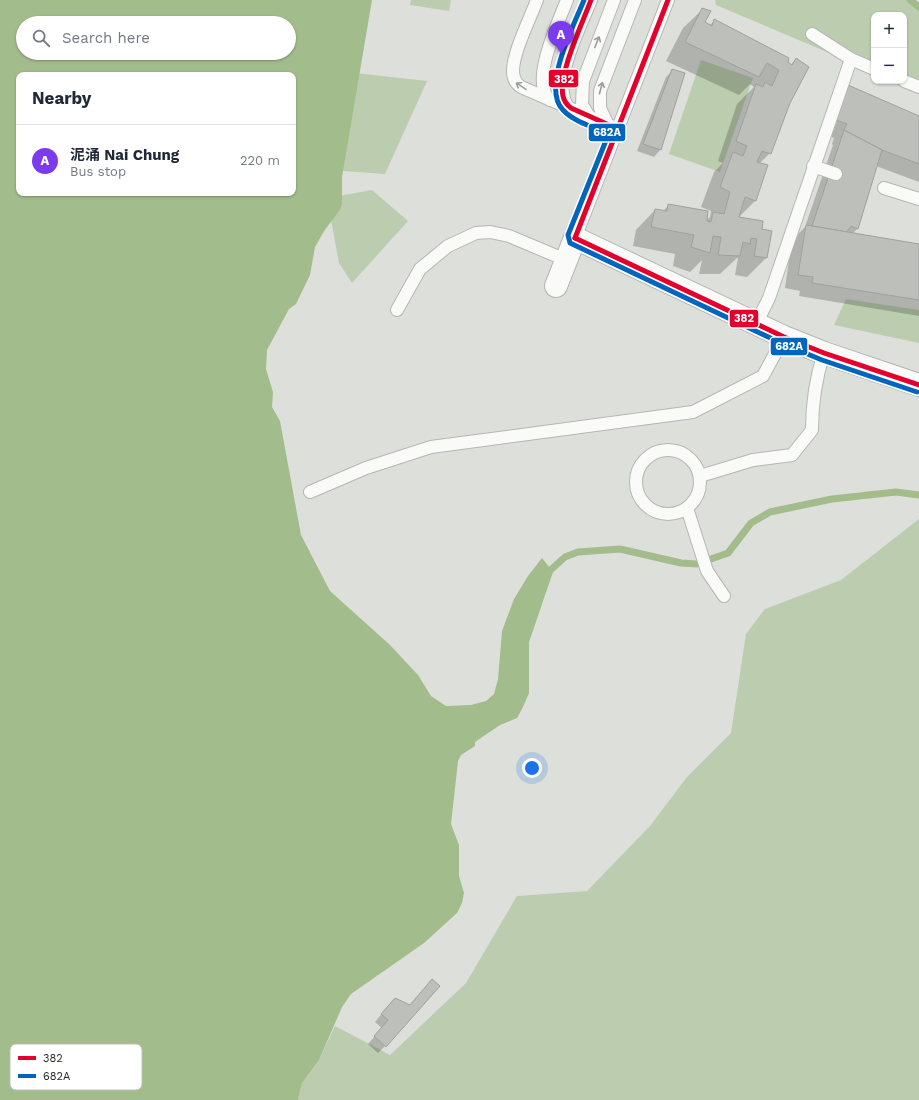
<!DOCTYPE html>
<html lang="en">
<head>
<meta charset="utf-8">
<style>
  :root { --surface:#fff; --page:#f2f2f3; --text:#1f2937; --muted:#747a83; --line:#e0e1e3; --accent:#7c3aed }
  body { margin:0; font-family:"Work Sans","Noto Sans TC",sans-serif; background:var(--page); color:var(--text) }
  .controls { position:absolute; right:12px; top:12px; display:grid; overflow:hidden; border-radius:8px; box-shadow:0 1px 3px #0004 }
  .controls button { width:36px; height:36px; display:grid; place-items:center; padding:0; border:0; border-bottom:1px solid var(--line); background:var(--surface); color:var(--text); font:20px sans-serif }
  .you { position:absolute; left:532px; top:768px; width:14px; height:14px; margin:-10px; border:3px solid #fff; border-radius:50%; background:#1a73e8; box-shadow:0 0 0 6px #1a73e833 }
  .badge { display:grid; place-items:center; width:26px; height:26px; border-radius:50%; background:var(--accent); color:#fff; font-size:13px; font-weight:700 }
  .pin { position:absolute; translate:-50% -33px; filter:drop-shadow(0 1px 2px #0008) }
  .pin::after { content:''; position:absolute; top:21px; width:14px; height:12px; background:inherit; clip-path:polygon(0 0,100% 0,50% 100%) }
  .list { margin:0; padding:0; list-style:none }
  h2 { display:flex; justify-content:space-between; align-items:center; height:52px; margin:0; padding:0 16px; font-size:17px }
  h2 small { font-size:13px; font-weight:400; color:var(--muted) }
  .list li { display:grid; grid-template-columns:26px 1fr auto; gap:12px; align-items:center; box-sizing:border-box; height:72px; padding:0 16px; border-top:1px solid var(--line) }
  .list b { display:block; font-size:15px; white-space:nowrap }
  .list p { margin:0; font-size:13px; white-space:nowrap; color:var(--muted) }
  .list em { font-size:13px; font-style:normal; color:var(--muted) }
  .icon { flex:none; width:22px; height:22px; fill:none; stroke:currentColor; stroke-width:2; stroke-linecap:round; stroke-linejoin:round }
  .map { position:relative; flex:none; width:919px; height:1100px; overflow:hidden }
  .search { position:absolute; background:var(--surface); box-shadow:0 1px 3px #0004; left:16px; top:16px; width:280px; height:44px; display:flex; align-items:center; gap:10px; box-sizing:border-box; padding:0 14px; border-radius:22px; color:var(--muted); font-size:15px }
  .panel { position:absolute; background:var(--surface); box-shadow:0 1px 3px #0004; left:16px; top:72px; width:280px; height:124px; border-radius:8px }
  .map>svg:first-child { display:block }
</style>
</head>
<body>
<div class="map">
<svg width="919" height="1100" viewBox="0 0 919 1100">
  <rect width="100%" height="100%" fill="#dcdfda"/>
  <!-- green -->
  <g fill="#bccdaf">
    <path d="M 411,0 L 451,0 L 449,11 L 410,5 Z"/>
    <path d="M 715,0 L 908,0 L 919,8 L 919,91 L 896,81 L 904,81 L 904,15 L 874,15 L 874,72 L 716,5 Z"/>
    <path d="M 701,60 L 753,78 L 720,172 L 669,154 Z"/>
    <path d="M 346,72 L 427,81 L 385,174 L 343,171 Z"/>
    <path d="M 372,190 L 408,221 L 352,283 L 339,263 L 327,198 Z"/>
    <path d="M 846,299 L 919,310 L 919,343 L 834,325 Z"/>
    <path d="M 919,519 L 919,1100 L 298,1100 L 302,1083 L 319,1060 L 335,1026 L 390,1055 L 466,983 L 517,896 L 587,891 L 650,826 L 687,777 L 731,733 L 746,634 L 765,609 L 841,580 Z"/>
  </g>
  <!-- water -->
  <path fill="#a2bc8b" fill-rule="evenodd" d="M 0,0 L 372,0 L 342,177 L 342,204 L 340,210 L 324,231 L 315,247 L 310,275 L 296,304 L 289,309 L 267,350 L 266,369 L 273,392 L 272,407 L 280,421 L 301,535 L 330,591 L 390,645 L 418,675 L 431,696 L 446,706 L 471,705 L 486,701 L 494,694 L 498,679 L 502,631 L 514,599 L 528,576 L 542,558 L 553,572 L 529,642 L 529,693 L 522,709 L 517,718 L 500,725 L 475,742 L 475,746 L 461,755 L 458,761 L 451,824 L 459,845 L 459,876 L 464,893 L 462,903 L 457,913 L 424,943 L 351,994 L 342,1007 L 319,1060 L 302,1083 L 298,1100 L 0,1100 ZM 23,23 L 289,23 L 289,53 L 23,53 ZM 19,75 L 293,75 L 293,193 L 19,193 Z"/>
  <!-- shadow -->
  <g fill="#0003">
    <path d="M 703,9 L 704,23 L 710,25 L 714,21 L 791,65 L 796,59 L 790,102 L 770,153 L 760,163 L 755,201 L 738,218 L 760,230 L 771,232 L 766,258 L 747,277 L 735,275 L 738,258 L 737,258 L 720,274 L 699,274 L 702,260 L 690,272 L 673,266 L 675,254 L 633,246 L 636,230 L 655,210 L 662,212 L 669,205 L 706,221 L 710,217 L 711,211 L 701,207 L 714,172 L 723,163 L 718,161 L 737,104 L 754,87 L 750,84 L 739,95 L 666,61 L 683,28 Z"/>
    <path d="M 673,70 L 660,150 L 654,157 L 637,151 L 666,77 Z"/>
    <path d="M 834,99 L 919,117 L 919,182 L 876,166 L 857,229 L 852,234 L 919,245 L 919,316 L 799,296 L 800,291 L 785,288 L 792,240 L 805,227 L 833,145 L 832,144 L 834,138 L 823,134 Z"/>
    <path d="M 388,1006 L 409,1006 L 385,1046 L 378,1053 L 368,1044 L 382,1028 L 375,1022 Z"/>
  </g>
  <g fill="none" stroke-linecap="round" stroke-linejoin="round">
    <!-- stream -->
    <g stroke="#a2bc8b" stroke-width="7">
      <path d="M 910,0 L 919,7"/>
      <path d="M 545,575 L 565,557 L 578,552 L 620,549 L 681,563 L 697,564 L 728,553 L 751,523 L 770,512 L 832,499 L 896,492 L 919,495"/>
    </g>
  </g>
  <!-- building -->
  <g fill="#bdbfbb" stroke="#9fa19e">
    <path d="M 702,8 L 711,11 L 705,22 L 712,26 L 714,19 L 789,58 L 788,62 L 792,65 L 796,58 L 809,67 L 790,103 L 771,154 L 762,151 L 757,162 L 768,165 L 756,201 L 745,197 L 739,217 L 763,221 L 762,229 L 772,231 L 767,258 L 754,256 L 757,239 L 751,238 L 750,244 L 743,242 L 740,256 L 718,255 L 721,237 L 713,236 L 710,253 L 691,247 L 694,235 L 651,227 L 655,209 L 667,211 L 668,204 L 708,211 L 707,221 L 711,222 L 713,212 L 724,214 L 730,192 L 720,187 L 733,152 L 743,156 L 747,146 L 736,141 L 756,84 L 763,87 L 765,82 L 772,86 L 779,70 L 767,63 L 759,77 L 685,42 Z"/>
    <path d="M 672,69 L 685,73 L 661,150 L 643,144 Z"/>
    <path d="M 848,85 L 919,116 L 919,164 L 882,150 L 844,130 L 847,124 L 836,120 Z"/>
    <path d="M 844,130 L 882,150 L 858,229 L 851,226 L 847,232 L 812,226 Z"/>
    <path d="M 806,225 L 919,244 L 919,300 L 812,283 L 813,277 L 798,275 Z"/>
    <path d="M 432,979 L 440,986 L 386,1047 L 374,1036 L 388,1020 L 381,1014 L 395,998 L 410,1005 Z"/>
  </g>
  <g fill="none" stroke-linecap="round" stroke-linejoin="round">
    <defs>
      <g id="lane">
        <path d="M 537,0 C 530,19 513,52 513,71 C 513,78 515,83 521,87 L 618,129"/>
        <path d="M 812,34 L 851,59 L 874,69"/>
        <path d="M 904,81 L 919,87"/>
        <path d="M 550,100 C 529,83 559,21 567,0"/>
        <path d="M 569,108 C 549,85 581,26 591,0"/>
        <path d="M 590,118 L 582,105 L 583,81 L 614,0"/>
        <path d="M 608,125 L 600,108 L 600,91 L 635,0"/>
        <path d="M 813,166 L 836,174"/>
        <path d="M 884,188 L 919,199"/>
        <path d="M 575,238 L 668,0"/>
        <path d="M 397,310 L 420,269 L 448,246 L 476,233 L 490,232 L 509,236 L 566,260"/>
        <path d="M 756,324 L 769,298 L 851,59"/>
        <circle cx="668" cy="482" r="32"/>
        <path d="M 700,476 L 753,460 L 792,455 L 812,430 C 812,402 815,380 824,353"/>
        <path d="M 310,492 L 366,468 L 431,447 L 693,412 L 763,376 L 784,337"/>
        <path d="M 687,508 L 707,571 L 724,596"/>
      </g>
      <path id="street" d="M 556,286 L 575,238 L 784,337 L 824,353 L 919,385"/>
    </defs>
    <!-- lane casing -->
    <use href="#lane" stroke="#b6b7b4" stroke-width="14"/>
    <!-- street casing -->
    <use href="#street" stroke="#b6b7b4" stroke-width="24"/>
    <!-- lane -->
    <use href="#lane" stroke="#fafaf9" stroke-width="12"/>
    <!-- street -->
    <use href="#street" stroke="#fafaf9" stroke-width="22"/>
    <defs>
      <g id="bus-1">
        <path d="M 591,0 C 583,22 558,74 563,96 C 564,101 567,105 571,108 L 618,129"/>
        <path d="M 575,238 L 784,337 L 824,353 L 919,385"/>
        <path d="M 575,238 L 668,0"/>
      </g>
      <path id="bus-2" d="M 584,0 C 574,25 541,88 563,110 C 574,122 594,127 609,133 L 568,235 L 570,243 L 781,343 L 822,360 L 917,392"/>
    </defs>
    <!-- bus-1 casing -->
    <use href="#bus-1" stroke="#fff" stroke-width="8"/>
    <!-- bus-2 casing -->
    <use href="#bus-2" stroke="#fff" stroke-width="8"/>
    <!-- bus-1 -->
    <use href="#bus-1" stroke="#e4002b" stroke-width="5"/>
    <!-- bus-2 -->
    <use href="#bus-2" stroke="#0065bd" stroke-width="5"/>
  </g>
  <!-- one-way arrows -->
  <defs><path id="oneway-shaft" d="M-6 0H5M1.5-3L5.5 0L1.5 3" fill="none" stroke-width="1.6" stroke-linecap="round" stroke-linejoin="round"/></defs>
  <g stroke="#9c9c9a">
    <use href="#oneway-shaft" transform="translate(597 42) rotate(-68)"/>
    <use href="#oneway-shaft" transform="translate(521 86) rotate(-146)"/>
    <use href="#oneway-shaft" transform="translate(601 88) rotate(-75)"/>
  </g>
  <!-- legend -->
  <rect x="10" y="1044" width="132" height="46" rx="6" fill="#fff" stroke="#bebfbe" stroke-width="1"/>
  <rect x="18" y="1056" width="18" height="4" fill="#e4002b"/>
  <rect x="18" y="1074" width="18" height="4" fill="#0065bd"/>
  <g font-size="11" fill="#282a26">
    <text x="43" y="1062">382</text>
    <text x="43" y="1080">682A</text>
  </g>
  <g stroke="#fff" stroke-width="1.5">
    <rect x="548" y="69" width="31" height="19" rx="4" fill="#e4002b"/>
    <rect x="588" y="123" width="38" height="19" rx="4" fill="#0065bd"/>
    <rect x="729" y="309" width="30" height="19" rx="4" fill="#e4002b"/>
    <rect x="770" y="337" width="38" height="19" rx="4" fill="#0065bd"/>
  </g>
  <g font-size="11" text-anchor="middle" font-weight="bold" fill="#fff">
    <text x="564" y="83">382</text>
    <text x="607" y="136">682A</text>
    <text x="744" y="322">382</text>
    <text x="789" y="350">682A</text>
  </g>
</svg>
<div class="controls">
<button>+</button>
<button>−</button>
</div>
<div class="you"></div>
<div class="pin badge" style="left:561px;top:54px">A</div>
<div class="search"><svg class="icon" aria-label="search" viewBox="0 0 24 24"><circle cx="10" cy="10" r="6"/><path d="M15 15l6 6"/></svg>Search here</div>
<section class="panel">
<h2>Nearby<small></small></h2>
<ul class="list">
<li><span class="badge">A</span><div><b>泥涌 Nai Chung</b><p>Bus stop</p></div><em>220 m</em></li>
</ul>
</section>
</div>
</body>
</html>
